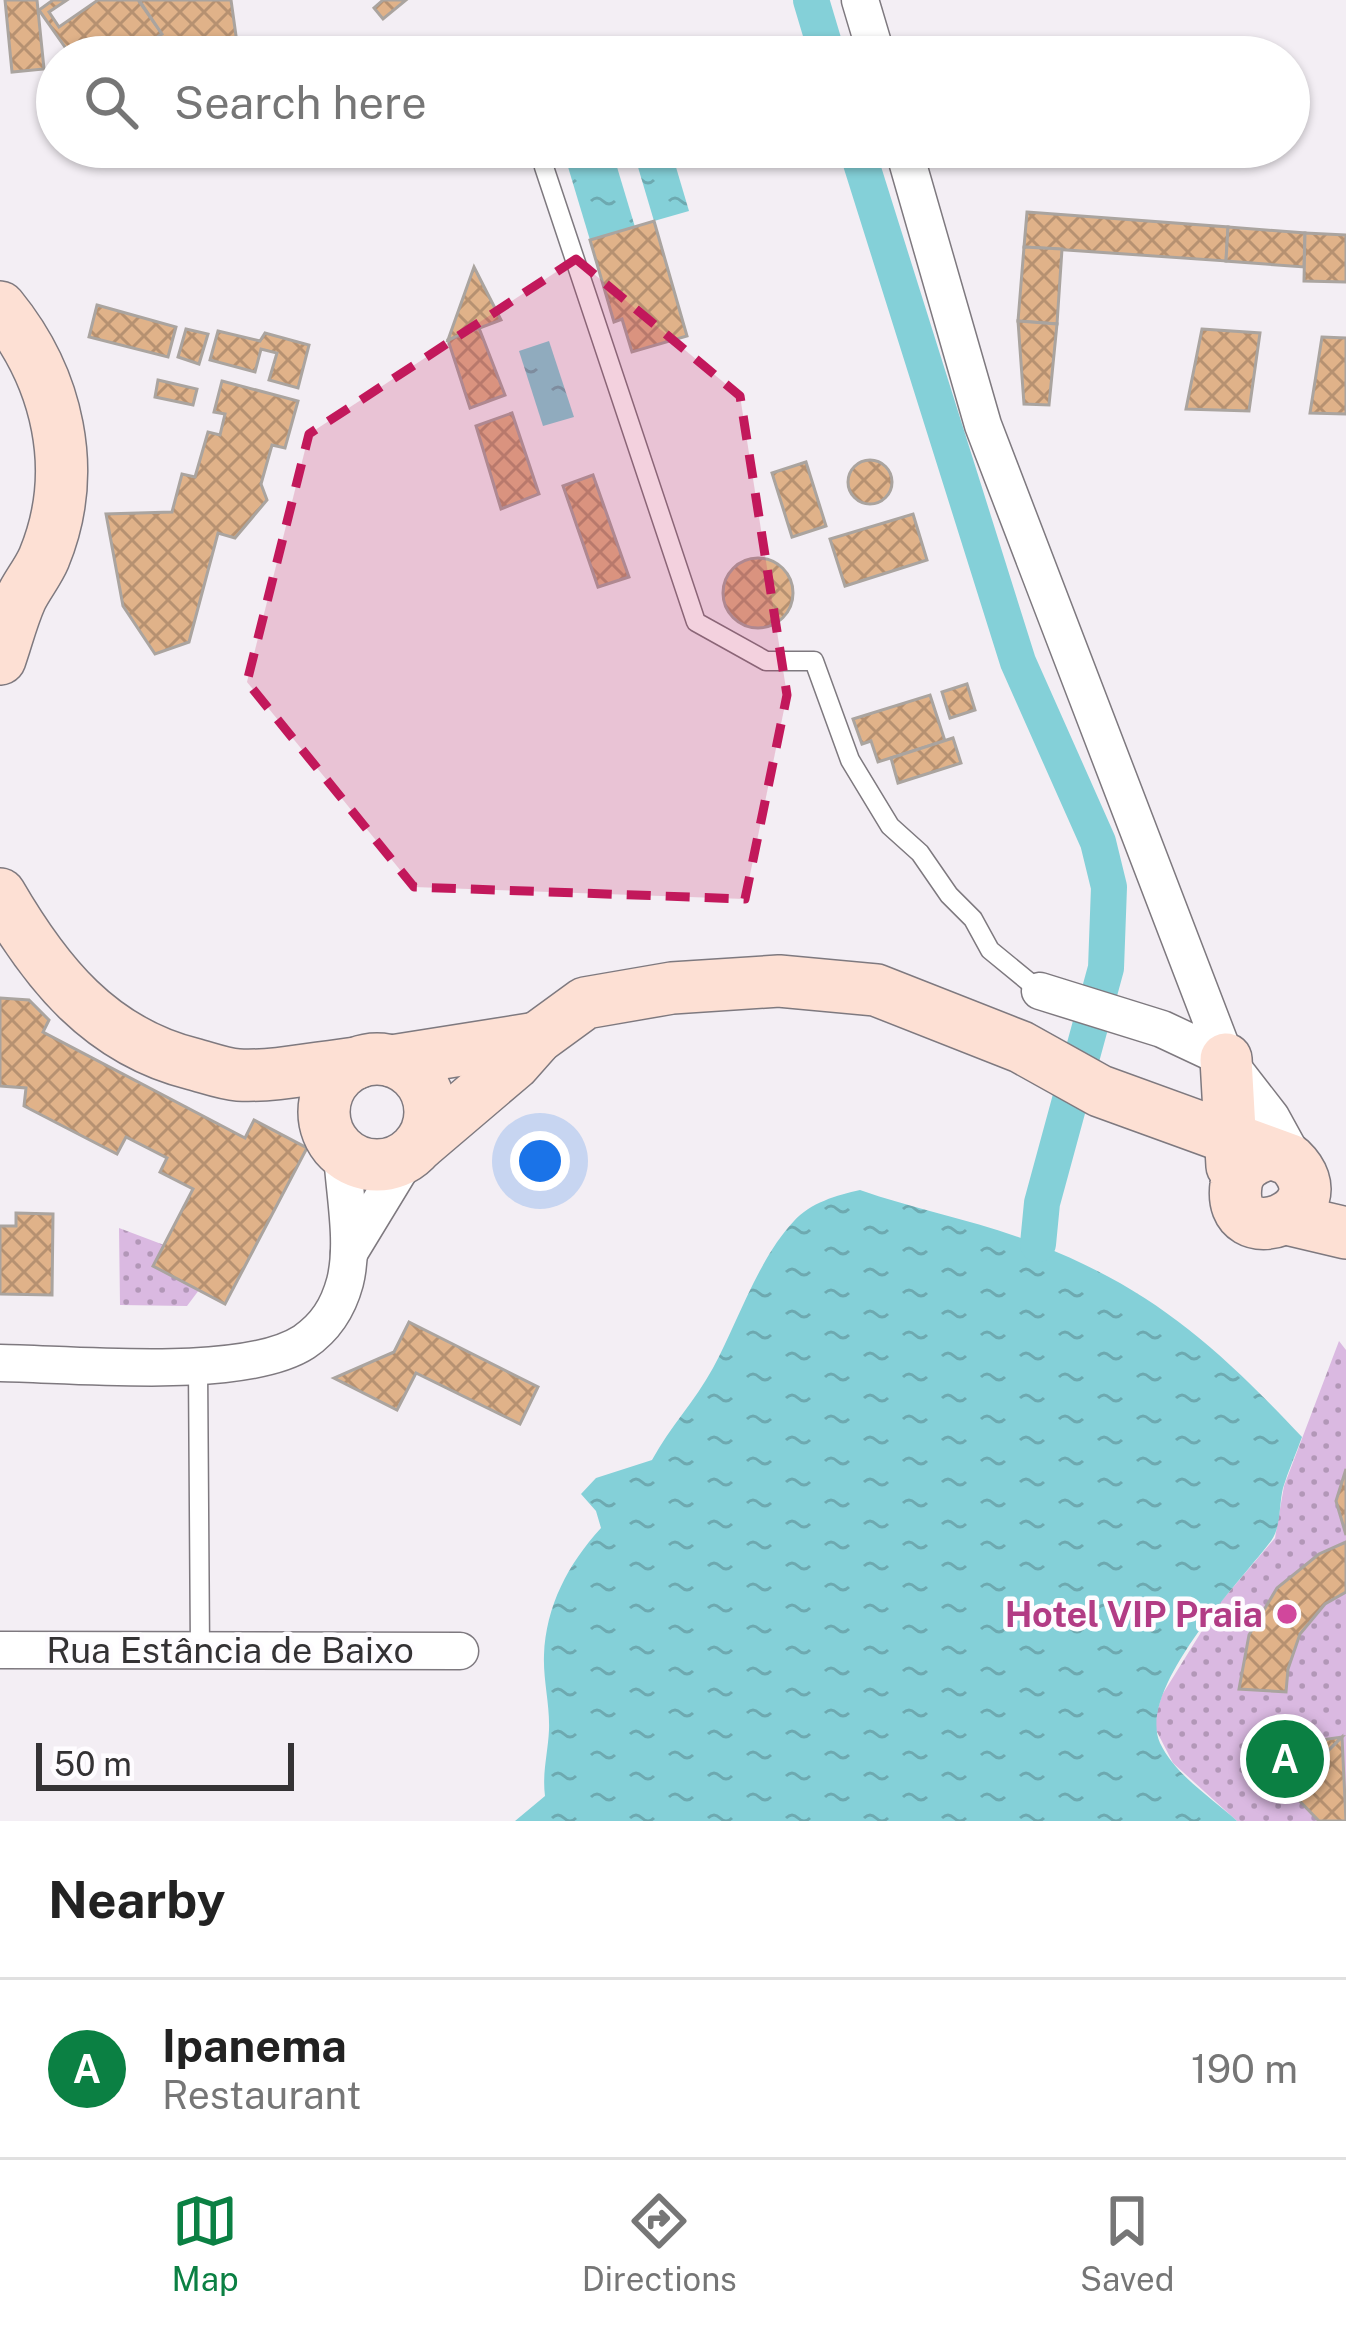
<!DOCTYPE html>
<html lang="en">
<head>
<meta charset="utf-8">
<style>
  :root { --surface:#fff; --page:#f6f6f6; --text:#222; --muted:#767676; --line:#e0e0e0; --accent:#0b8043 }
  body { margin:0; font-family:"Public Sans",sans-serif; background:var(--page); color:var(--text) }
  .scale { position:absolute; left:36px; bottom:30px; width:258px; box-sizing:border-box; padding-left:12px; border:6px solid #343234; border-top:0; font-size:33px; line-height:42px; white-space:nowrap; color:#343234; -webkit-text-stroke:9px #fefcff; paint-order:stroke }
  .you { position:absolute; left:540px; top:1161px; width:42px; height:42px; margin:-30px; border:9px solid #fff; border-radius:50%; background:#1a73e8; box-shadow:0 0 0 18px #1a73e833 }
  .badge { display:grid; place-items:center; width:78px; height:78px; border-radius:50%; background:var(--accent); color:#fff; font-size:39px; font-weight:700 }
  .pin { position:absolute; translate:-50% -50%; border:6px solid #fff; box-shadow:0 3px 12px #0006 }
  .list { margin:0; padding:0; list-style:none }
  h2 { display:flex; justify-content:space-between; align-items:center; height:156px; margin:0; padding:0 48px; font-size:51px }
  h2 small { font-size:39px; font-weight:400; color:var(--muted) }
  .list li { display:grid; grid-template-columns:78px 1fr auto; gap:36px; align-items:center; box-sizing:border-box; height:180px; padding:0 48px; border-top:3px solid var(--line) }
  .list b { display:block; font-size:45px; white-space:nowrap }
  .list p { margin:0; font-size:39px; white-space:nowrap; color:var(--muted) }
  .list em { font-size:39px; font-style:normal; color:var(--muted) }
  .icon { flex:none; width:66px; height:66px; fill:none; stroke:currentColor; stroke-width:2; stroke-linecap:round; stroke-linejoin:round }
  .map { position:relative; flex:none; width:1346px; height:1821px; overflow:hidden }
  .search { position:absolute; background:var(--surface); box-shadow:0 3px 9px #0004; left:36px; right:36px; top:36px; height:132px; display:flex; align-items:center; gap:30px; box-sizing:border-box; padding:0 42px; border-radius:66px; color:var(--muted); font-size:45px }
  .sheet { height:336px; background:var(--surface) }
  nav { display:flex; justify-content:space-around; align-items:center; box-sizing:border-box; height:168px; border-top:3px solid var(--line); background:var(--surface); font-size:33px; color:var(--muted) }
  nav a { display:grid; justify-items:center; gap:6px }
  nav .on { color:var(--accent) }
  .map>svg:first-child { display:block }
</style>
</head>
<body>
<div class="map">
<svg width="1346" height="1821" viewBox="0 0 1346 1821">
  <defs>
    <pattern id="park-dots" width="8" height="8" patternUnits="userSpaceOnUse" patternTransform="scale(3)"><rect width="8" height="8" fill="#dab9e1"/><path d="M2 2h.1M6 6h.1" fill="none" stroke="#b297b7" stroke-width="1.8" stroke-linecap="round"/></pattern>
    <pattern id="water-ripples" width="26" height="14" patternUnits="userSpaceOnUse" patternTransform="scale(3)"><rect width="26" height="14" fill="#84d0d8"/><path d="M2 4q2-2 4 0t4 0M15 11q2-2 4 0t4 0" fill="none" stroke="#6da9b0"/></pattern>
    <pattern id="building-cross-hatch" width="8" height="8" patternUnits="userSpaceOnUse" patternTransform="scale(3)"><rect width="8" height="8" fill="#e0b289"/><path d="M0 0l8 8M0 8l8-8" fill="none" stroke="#b69171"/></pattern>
  </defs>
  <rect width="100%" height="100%" fill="#f3eef4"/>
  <!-- park -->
  <g fill="url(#park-dots)">
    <path d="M 119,1228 L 164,1245 L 153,1266 L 199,1290 L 187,1306 L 120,1305 Z"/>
    <path d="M 1339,1341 L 1346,1350 L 1346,1821 L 1237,1821 L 1173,1763 L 1155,1728 L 1157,1712 L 1162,1695 L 1218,1605 L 1275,1538 L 1284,1486 Z"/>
  </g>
  <!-- water -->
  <g fill="url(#water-ripples)">
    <path d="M 562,147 L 611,147 L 635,227 L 590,240 Z"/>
    <path d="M 632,147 L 670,147 L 689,211 L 654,221 Z"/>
    <path d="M 549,341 L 574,417 L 543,426 L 519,351 Z"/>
    <path d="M 860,1190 C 917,1210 982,1222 1037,1244 C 1153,1289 1218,1348 1302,1437 C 1296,1454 1288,1471 1283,1488 C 1279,1504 1281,1528 1271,1541 C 1240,1582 1136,1689 1160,1743 C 1175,1775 1212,1798 1237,1821 L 515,1821 L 545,1796 C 542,1773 548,1753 549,1730 C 550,1705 543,1680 544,1655 C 546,1606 568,1564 601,1528 L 596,1511 L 581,1494 L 596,1478 L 652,1460 C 670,1427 695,1401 713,1368 C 738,1322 758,1259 794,1221 C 810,1203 837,1195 860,1190 Z"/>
  </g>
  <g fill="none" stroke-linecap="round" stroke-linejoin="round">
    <!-- canal -->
    <g stroke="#84d0d8" stroke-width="36">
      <path d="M 811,0 L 828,57"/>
      <path d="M 856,147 L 1018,662 L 1098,842 L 1109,887 L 1106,968 L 1042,1203 L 1038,1244"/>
    </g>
  </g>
  <!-- building -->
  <g fill="url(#building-cross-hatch)" stroke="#aaa49f" stroke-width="3">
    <path d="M 5,0 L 37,0 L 44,69 L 12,72 Z"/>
    <path d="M 53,0 L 67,0 L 49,12 L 59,27 L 98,0 L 138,0 L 162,34 L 128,57 L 72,57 L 39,10 Z"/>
    <path d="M 139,0 L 231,0 L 238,50 L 191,57 L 147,57 L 146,45 L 162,34 Z"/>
    <path d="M 383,0 L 406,0 L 383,19 L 374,8 Z"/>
    <path d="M 348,39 L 362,51 L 356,57 L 332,57 Z"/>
    <path d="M 1027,212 L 1228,227 L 1226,261 L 1024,247 Z"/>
    <path d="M 654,221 L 687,336 L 632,352 L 622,319 L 614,322 L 590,240 Z"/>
    <path d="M 1228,227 L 1305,233 L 1304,267 L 1226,261 Z"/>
    <path d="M 1305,233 L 1346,235 L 1346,282 L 1304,281 Z"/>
    <path d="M 1024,247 L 1062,249 L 1057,324 L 1018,321 Z"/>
    <path d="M 474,267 L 501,320 L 448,340 Z"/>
    <path d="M 97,305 L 176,327 L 168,357 L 89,337 Z"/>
    <path d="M 1018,321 L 1057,324 L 1049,405 L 1024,404 Z"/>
    <path d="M 479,328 L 505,395 L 470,408 L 448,340 Z"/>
    <path d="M 186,329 L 208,334 L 199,364 L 178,357 Z"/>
    <path d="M 1202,329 L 1260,333 L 1249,411 L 1186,409 Z"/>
    <path d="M 218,331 L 260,341 L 265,333 L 309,345 L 298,388 L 269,380 L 277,353 L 261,349 L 255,372 L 210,360 Z"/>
    <path d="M 1322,337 L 1346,338 L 1346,414 L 1310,413 Z"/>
    <path d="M 158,380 L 197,389 L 193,405 L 155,397 Z"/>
    <path d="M 222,381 L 298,401 L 285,448 L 272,445 L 261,484 L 267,500 L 235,538 L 218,533 L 189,642 L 155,654 L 123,606 L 106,514 L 172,512 L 182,474 L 195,477 L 208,432 L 220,435 L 225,414 L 214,412 Z"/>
    <path d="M 512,413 L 539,494 L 501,509 L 476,426 Z"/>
    <circle cx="870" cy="482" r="22"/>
    <path d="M 806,462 L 826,526 L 792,537 L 772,473 Z"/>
    <path d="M 593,475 L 629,577 L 598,587 L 563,486 Z"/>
    <path d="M 913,514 L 927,560 L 845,586 L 830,539 Z"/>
    <circle cx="758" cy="593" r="35"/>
    <path d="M 967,684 L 975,710 L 950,718 L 942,692 Z"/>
    <path d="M 930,695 L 945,741 L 878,762 L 871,741 L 862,744 L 853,719 Z"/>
    <path d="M 953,738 L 961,763 L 898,783 L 891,758 Z"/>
    <path d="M 0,998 L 29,1000 L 49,1020 L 43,1032 L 245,1138 L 254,1120 L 307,1148 L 225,1304 L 153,1266 L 193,1189 L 160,1172 L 167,1158 L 126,1137 L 117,1154 L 24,1106 L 26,1088 L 0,1086 Z"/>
    <path d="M 16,1213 L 53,1214 L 52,1295 L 0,1294 L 0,1226 L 16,1226 Z"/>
    <path d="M 409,1322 L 538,1387 L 520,1424 L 416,1373 L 397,1410 L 334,1378 L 394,1352 Z"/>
    <path d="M 1346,1469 L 1346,1535 L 1336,1501 Z"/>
    <path d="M 1346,1542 L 1346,1592 L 1325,1604 L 1300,1634 L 1288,1669 L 1286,1692 L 1239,1689 L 1249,1635 L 1277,1588 L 1319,1554 Z"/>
    <path d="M 1342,1737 L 1289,1790 L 1250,1750 Z"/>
    <path d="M 1342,1737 L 1346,1821 L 1319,1821 L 1289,1790 Z"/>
  </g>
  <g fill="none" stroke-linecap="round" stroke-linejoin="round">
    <defs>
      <g id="lane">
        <path d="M 544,167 L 696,622 L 766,661 L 814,661 L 850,760 L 890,826 L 920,853 L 949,895 L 973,919 L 990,950 L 1040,991"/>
        <path d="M 198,1366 L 200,1650"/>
      </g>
      <g id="street">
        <path d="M 860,0 L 877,57"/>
        <path d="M 903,147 L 983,425 L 1226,1059 L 1162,1029 L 1040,991"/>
        <path d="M 1226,1059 L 1271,1117 L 1299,1168"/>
        <path d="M 349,1253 L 408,1156"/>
        <path d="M 0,1363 C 74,1364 244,1381 304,1342 C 326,1327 338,1308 345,1282 C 355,1242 344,1193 342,1152"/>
        <path d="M 0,1650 L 460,1651"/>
      </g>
      <g id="secondary">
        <path d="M 0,307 C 58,378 80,471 44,558 C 38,572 28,584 21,598 C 12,618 7,639 0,659"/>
        <path d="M 0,894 C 46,973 100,1041 193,1064 C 208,1068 224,1074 238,1075 C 276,1077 319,1067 357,1063"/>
        <circle cx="377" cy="1112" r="53"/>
        <path d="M 1226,1059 L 1232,1166"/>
        <path d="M 392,1061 L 537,1038"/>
        <path d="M 420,1144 L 514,1064 L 537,1038 L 585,1003 L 672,988 L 779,981 L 876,990 L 1021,1047 L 1100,1091 L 1290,1160 C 1346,1214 1226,1258 1236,1185 C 1238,1167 1252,1159 1268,1154"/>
        <path d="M 1291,1220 L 1346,1233"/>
      </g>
    </defs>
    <!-- lane casing -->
    <use href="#lane" stroke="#7e797f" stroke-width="21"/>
    <!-- street casing -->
    <use href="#street" stroke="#7e797f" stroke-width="39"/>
    <!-- secondary casing -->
    <use href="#secondary" stroke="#7e797f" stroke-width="54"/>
    <!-- lane -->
    <use href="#lane" stroke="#fff" stroke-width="18"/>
    <!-- street -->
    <use href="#street" stroke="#fff" stroke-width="36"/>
    <!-- secondary -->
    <use href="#secondary" stroke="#fde0d4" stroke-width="51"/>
  </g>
  <!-- marked area -->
  <path fill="#c2185b" fill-opacity="0.2" stroke="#c2185b" stroke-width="9" stroke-dasharray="24 15" stroke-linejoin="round" d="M 576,259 L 740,396 L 787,695 L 745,899 L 414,887 L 247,682 L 309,434 Z"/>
  <!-- markers -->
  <circle fill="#d1479c" stroke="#fefcff" stroke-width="4.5" cx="1287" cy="1614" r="12"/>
  <g text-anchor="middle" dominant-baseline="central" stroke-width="9" stroke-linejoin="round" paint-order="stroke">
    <!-- hotel labels -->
    <g font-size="36" font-weight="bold" fill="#b23c85" stroke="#fefcff" text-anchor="end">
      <text x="1263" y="1614">Hotel VIP Praia</text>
    </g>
    <!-- street labels -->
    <g font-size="36" fill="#343234" stroke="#fefcff">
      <text x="230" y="1650">Rua Estância de Baixo</text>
    </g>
  </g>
</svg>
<div class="scale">50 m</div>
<div class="you"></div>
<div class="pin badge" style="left:1285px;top:1759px">A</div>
<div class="search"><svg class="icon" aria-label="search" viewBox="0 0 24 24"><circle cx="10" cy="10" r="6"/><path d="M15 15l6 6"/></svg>Search here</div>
</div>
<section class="sheet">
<h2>Nearby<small></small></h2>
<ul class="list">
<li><span class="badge">A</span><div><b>Ipanema</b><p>Restaurant</p></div><em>190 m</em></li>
</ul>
</section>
<nav>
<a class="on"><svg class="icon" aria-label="map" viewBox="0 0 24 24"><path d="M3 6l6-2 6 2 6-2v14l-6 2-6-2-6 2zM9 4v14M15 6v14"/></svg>Map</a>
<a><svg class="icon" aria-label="directions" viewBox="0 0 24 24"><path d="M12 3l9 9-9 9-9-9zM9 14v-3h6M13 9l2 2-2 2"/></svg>Directions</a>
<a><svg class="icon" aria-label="saved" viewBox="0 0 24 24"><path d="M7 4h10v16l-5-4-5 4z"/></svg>Saved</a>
</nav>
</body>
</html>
